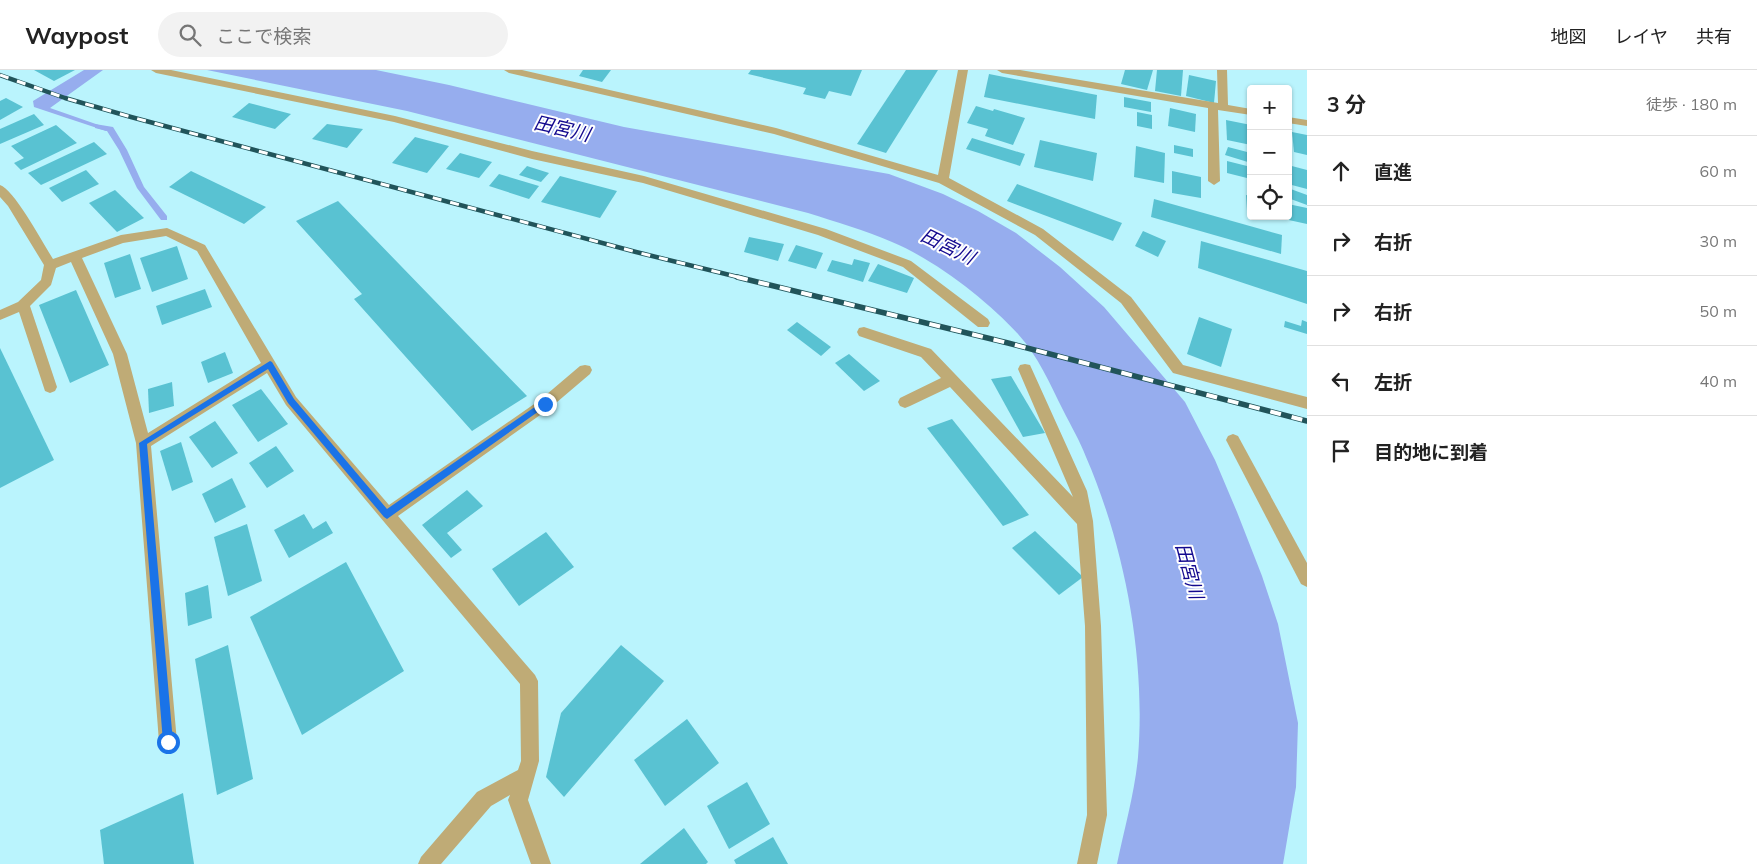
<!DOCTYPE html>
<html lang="ja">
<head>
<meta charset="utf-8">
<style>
  :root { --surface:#fff; --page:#f2f2f2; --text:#222; --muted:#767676; --line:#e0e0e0 }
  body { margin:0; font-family:Mulish,"Noto Sans JP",sans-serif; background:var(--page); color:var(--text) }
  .controls { position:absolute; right:15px; top:15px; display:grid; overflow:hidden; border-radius:5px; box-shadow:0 1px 4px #0004 }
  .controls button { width:45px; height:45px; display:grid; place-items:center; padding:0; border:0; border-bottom:1px solid var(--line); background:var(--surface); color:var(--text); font:25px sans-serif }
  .stop { position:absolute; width:15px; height:15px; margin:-11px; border:4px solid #1a73e8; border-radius:50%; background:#fff }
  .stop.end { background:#1a73e8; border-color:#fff; box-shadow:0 1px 5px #0008 }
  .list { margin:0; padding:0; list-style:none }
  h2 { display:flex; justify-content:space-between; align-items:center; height:65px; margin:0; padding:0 20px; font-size:21px }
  h2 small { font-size:16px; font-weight:400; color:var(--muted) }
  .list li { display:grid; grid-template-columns:32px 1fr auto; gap:15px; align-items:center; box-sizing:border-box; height:70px; padding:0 20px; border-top:1px solid var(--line) }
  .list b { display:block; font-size:19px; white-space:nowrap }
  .list em { font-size:16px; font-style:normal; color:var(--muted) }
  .icon { flex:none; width:28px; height:28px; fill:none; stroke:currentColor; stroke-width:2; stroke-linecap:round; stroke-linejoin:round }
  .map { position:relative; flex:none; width:1307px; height:794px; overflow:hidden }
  header { display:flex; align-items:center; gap:30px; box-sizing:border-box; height:70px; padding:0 25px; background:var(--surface); border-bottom:1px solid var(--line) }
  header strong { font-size:24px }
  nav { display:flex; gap:28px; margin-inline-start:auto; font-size:18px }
  .search { width:350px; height:45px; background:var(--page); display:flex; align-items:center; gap:12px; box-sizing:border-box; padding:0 18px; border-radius:28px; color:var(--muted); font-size:19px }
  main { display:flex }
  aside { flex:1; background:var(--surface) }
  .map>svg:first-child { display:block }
</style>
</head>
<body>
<header>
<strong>Waypost</strong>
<div class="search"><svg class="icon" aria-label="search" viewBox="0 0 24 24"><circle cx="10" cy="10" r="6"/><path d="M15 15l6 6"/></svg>ここで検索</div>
<nav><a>地図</a><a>レイヤ</a><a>共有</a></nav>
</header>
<main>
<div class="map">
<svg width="1307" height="794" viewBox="0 0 1307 794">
  <rect width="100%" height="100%" fill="#baf4fd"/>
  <!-- water -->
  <g fill="#96adee">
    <path d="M 84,0 L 103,0 L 50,38 L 113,60 L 106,61 L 34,37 L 33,31 Z"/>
    <path d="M 207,0 L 376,0 L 449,15 L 624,57 L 889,104 L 943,124 L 978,141 L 1016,163 L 1060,197 L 1104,237 L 1185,332 L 1215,390 L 1237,442 L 1262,506 L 1278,554 L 1298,653 L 1296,717 L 1283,794 L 1117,794 C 1124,760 1135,721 1138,687 C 1146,589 1125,477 1086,387 C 1080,371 1071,356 1063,340 C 1050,314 1038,286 1018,264 C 987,230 935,190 892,172 C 865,160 836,152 808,143 L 407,41 Z"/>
  </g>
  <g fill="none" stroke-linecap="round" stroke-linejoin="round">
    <!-- stream -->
    <path fill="#96adee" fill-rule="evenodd" d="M 95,54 L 113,57 L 127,80 L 144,117 L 167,146 L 167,150 L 161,150 L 137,118 L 119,80 L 107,61 L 95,58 Z"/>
  </g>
  <!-- building -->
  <g fill="#59c2d2">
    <path d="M 34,0 L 75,0 L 54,11 Z"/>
    <path d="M 583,0 L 611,0 L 602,12 L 579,6 Z"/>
    <path d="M 751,0 L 862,0 L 851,26 L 829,21 L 825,29 L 803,24 L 806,18 L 748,4 Z"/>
    <path d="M 906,0 L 938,0 L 886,83 L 857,74 Z"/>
    <path d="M 1125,0 L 1153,0 L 1147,20 L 1121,14 Z"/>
    <path d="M 1157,0 L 1183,0 L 1181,26 L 1155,21 Z"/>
    <path d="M 989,4 L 1097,25 L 1095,49 L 984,27 Z"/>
    <path d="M 1189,5 L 1216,11 L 1214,33 L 1186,26 Z"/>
    <path d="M 1124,27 L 1151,32 L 1151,42 L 1124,37 Z"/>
    <path d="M 6,28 L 23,37 L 0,50 L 0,31 Z"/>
    <path d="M 249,33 L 291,44 L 275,59 L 232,47 Z"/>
    <path d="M 976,36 L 993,41 L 994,39 L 1025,48 L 1013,75 L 985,66 L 988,59 L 967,53 Z"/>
    <path d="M 1170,38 L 1196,44 L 1195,62 L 1168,56 Z"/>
    <path d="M 1137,42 L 1152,45 L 1152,59 L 1137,56 Z"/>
    <path d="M 34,44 L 44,55 L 0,74 L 0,59 Z"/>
    <path d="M 1226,50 L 1251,55 L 1251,75 L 1227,70 Z"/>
    <path d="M 327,54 L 363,59 L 347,78 L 312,69 Z"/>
    <path d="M 56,55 L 77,73 L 21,100 L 14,93 L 24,88 L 11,76 Z"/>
    <path d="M 1292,62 L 1307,65 L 1307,85 L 1294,82 Z"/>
    <path d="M 415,67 L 449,76 L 427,103 L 392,93 Z"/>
    <path d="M 972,68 L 1025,84 L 1020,96 L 966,79 Z"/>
    <path d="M 1040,70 L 1097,83 L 1093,111 L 1034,97 Z"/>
    <path d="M 94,72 L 107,84 L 41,115 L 28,103 Z"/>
    <path d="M 1174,75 L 1193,79 L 1193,87 L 1174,83 Z"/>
    <path d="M 1136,76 L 1165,83 L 1164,113 L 1134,107 Z"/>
    <path d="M 1228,77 L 1251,83 L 1251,93 L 1225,85 Z"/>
    <path d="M 460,83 L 492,92 L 479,108 L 446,99 Z"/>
    <path d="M 1227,91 L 1251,97 L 1251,109 L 1227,103 Z"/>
    <path d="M 1288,95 L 1307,100 L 1307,119 L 1288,114 Z"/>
    <path d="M 527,96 L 549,103 L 541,112 L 519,105 Z"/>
    <path d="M 86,100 L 99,114 L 62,132 L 49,118 Z"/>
    <path d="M 191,101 L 266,137 L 244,154 L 169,117 Z"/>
    <path d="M 1172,101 L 1201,107 L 1201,128 L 1172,123 Z"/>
    <path d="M 499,104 L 539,116 L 529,129 L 489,116 Z"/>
    <path d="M 560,106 L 617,121 L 600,148 L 541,132 Z"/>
    <path d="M 1017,114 L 1122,153 L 1113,171 L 1007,131 Z"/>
    <path d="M 1288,118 L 1307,125 L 1307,135 L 1288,128 Z"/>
    <path d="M 115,120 L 144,148 L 117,162 L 89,133 Z"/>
    <path d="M 1246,125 L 1251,126 L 1251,142 L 1247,141 Z"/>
    <path d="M 1154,129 L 1282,165 L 1281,184 L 1151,147 Z"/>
    <path d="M 338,131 L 527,326 L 472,361 L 354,229 L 362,224 L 296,151 Z"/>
    <path d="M 1288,134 L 1307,138 L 1307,154 L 1275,147 L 1288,146 Z"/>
    <path d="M 1143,161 L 1166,171 L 1158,187 L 1135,176 Z"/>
    <path d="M 749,167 L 784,174 L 778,191 L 744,182 Z"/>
    <path d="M 1201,171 L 1307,201 L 1307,234 L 1198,198 Z"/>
    <path d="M 796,175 L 823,183 L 816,199 L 788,191 Z"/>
    <path d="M 177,176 L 188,209 L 152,222 L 140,188 Z"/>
    <path d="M 130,184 L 141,219 L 115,228 L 104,193 Z"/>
    <path d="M 854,189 L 870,193 L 863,212 L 827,201 L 832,190 L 852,195 Z"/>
    <path d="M 878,194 L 914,208 L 907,223 L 868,211 Z"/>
    <path d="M 205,219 L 212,237 L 162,255 L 156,236 Z"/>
    <path d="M 76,220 L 109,295 L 70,313 L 39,235 Z"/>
    <path d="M 1199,247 L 1232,259 L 1221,297 L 1187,284 Z"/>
    <path d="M 1302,250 L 1307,252 L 1307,264 L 1284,257 L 1285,251 L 1301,256 Z"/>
    <path d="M 797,252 L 831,277 L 821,286 L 787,260 Z"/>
    <path d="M 0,278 L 54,390 L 0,418 Z"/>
    <path d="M 225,282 L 233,303 L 208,313 L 201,292 Z"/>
    <path d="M 849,284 L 880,311 L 864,321 L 835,293 Z"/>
    <path d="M 1011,306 L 1045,363 L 1023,367 L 991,309 Z"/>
    <path d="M 172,312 L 174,336 L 149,343 L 148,319 Z"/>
    <path d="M 261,319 L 288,354 L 258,372 L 232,335 Z"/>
    <path d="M 952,349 L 1029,445 L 1003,456 L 927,358 Z"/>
    <path d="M 215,351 L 238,383 L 212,398 L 189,367 Z"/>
    <path d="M 181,372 L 193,412 L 172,421 L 160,381 Z"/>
    <path d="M 276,376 L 294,401 L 267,418 L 249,393 Z"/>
    <path d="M 232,408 L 246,437 L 215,453 L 202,424 Z"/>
    <path d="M 467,420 L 483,436 L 447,463 L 462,480 L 451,488 L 422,455 Z"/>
    <path d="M 304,444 L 313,459 L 326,451 L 333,463 L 289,488 L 274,460 Z"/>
    <path d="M 247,454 L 262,511 L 228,526 L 214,467 Z"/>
    <path d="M 1035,461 L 1083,507 L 1059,525 L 1012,478 Z"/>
    <path d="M 546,462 L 574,497 L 519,536 L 492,499 Z"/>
    <path d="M 346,492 L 404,601 L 302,665 L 250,547 Z"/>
    <path d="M 208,515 L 212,548 L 188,556 L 185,523 Z"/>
    <path d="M 228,575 L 253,709 L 217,725 L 195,589 Z"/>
    <path d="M 621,575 L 664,611 L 564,727 L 546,707 L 561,643 Z"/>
    <path d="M 687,649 L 719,693 L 665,736 L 634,690 Z"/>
    <path d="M 747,712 L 770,754 L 729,779 L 707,736 Z"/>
    <path d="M 183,723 L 194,794 L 104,794 L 100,760 Z"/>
    <path d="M 684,758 L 708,792 L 706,794 L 640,794 Z"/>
    <path d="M 773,767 L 788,794 L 736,794 L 734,790 Z"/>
  </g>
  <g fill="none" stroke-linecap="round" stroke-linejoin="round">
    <!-- minor -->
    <g fill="#bfab76" fill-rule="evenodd">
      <path d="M 151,0 L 171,0 L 395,46 L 532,81 L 644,106 L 826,159 L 911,191 L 988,249 L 990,253 L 988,257 L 978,257 L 903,197 L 818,165 L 643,113 L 532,89 L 394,52 L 156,3 Z"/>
      <path d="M 504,0 L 522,0 L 776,58 L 938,105 L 958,0 L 968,0 L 949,108 L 1043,159 L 1131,227 L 1183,295 L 1307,327 L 1307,339 L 1173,303 L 1121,233 L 1035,165 L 939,113 L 774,64 L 509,3 Z"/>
      <path d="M 997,0 L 1020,0 L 1218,33 L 1217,0 L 1227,0 L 1228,35 L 1251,39 L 1251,45 L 1218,40 L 1220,111 L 1214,115 L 1208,111 L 1208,38 L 1002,3 Z"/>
      <path d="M 1288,47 L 1307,50 L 1307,56 L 1288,53 Z"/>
      <path d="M 0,115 C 14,119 44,175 53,189 L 121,165 L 167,158 L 205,175 L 296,327 L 389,435 L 540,330 L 580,296 L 585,295 L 590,296 L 592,300 L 590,304 L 550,338 L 398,446 L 535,605 L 538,611 L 539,691 L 528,730 L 551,794 L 531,794 L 508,730 L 510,725 L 491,736 L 441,794 L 418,794 L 421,787 L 477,722 L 518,700 L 521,691 L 520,614 L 286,335 L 267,303 L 151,376 L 177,672 L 175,679 L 168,681 L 161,679 L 159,672 L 136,373 L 113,284 L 71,192 L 56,198 L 51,215 L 30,236 L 57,317 L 55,321 L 50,323 L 45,321 L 19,242 L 0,250 L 0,240 L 18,232 L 41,210 L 44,195 L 8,136 L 0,127 ZM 166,166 L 197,181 L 261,293 L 148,363 L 127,284 L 82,188 L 123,173 Z"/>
      <path d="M 864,257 L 931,279 L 1073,427 L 1018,299 L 1020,295 L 1025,294 L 1030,295 L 1087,421 L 1093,451 L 1101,556 L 1107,745 L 1097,794 L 1077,794 L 1087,745 L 1085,556 L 1077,454 L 950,317 L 910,336 L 905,338 L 900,336 L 898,332 L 900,328 L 941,308 L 921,287 L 859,266 L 857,262 L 859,258 Z"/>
      <path d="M 1233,364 L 1238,366 L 1307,493 L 1307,517 L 1301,514 L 1226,370 L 1228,366 Z"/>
    </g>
    <defs>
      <path id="rail-far1" d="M 0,5 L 65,28 L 131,47 L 636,182 L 742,208"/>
      <path id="rail" d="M 737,207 L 1008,273 L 1307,351"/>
    </defs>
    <!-- rail-far1 casing -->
    <use href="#rail-far1" stroke="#21545a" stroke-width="4.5"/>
    <!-- rail casing -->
    <use href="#rail" stroke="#21545a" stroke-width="5.5"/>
    <!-- rail-far1 -->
    <use href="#rail-far1" stroke="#fff" stroke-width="3" stroke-dasharray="9" stroke-linecap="butt"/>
    <!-- rail -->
    <use href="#rail" stroke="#fff" stroke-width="4" stroke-dasharray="11" stroke-linecap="butt"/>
  </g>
  <!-- route -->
  <path fill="#1a73e8" d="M 270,291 L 272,292 L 294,329 L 387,439 L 542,332 L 548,332 L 549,334 L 387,449 L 384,447 L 288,333 L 268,299 L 147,374 L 173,672 L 168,677 L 163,672 L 139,373 Z"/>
  <g text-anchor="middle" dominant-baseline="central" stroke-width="4" stroke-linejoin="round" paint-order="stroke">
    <!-- water labels -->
    <g font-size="19" font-style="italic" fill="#13098f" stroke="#fff">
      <text transform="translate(562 58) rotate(13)">田宮川</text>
      <text transform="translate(948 176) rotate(26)">田宮川</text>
      <text transform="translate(1190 501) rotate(75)">田宮川</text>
    </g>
  </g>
</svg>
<div class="controls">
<button>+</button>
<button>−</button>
<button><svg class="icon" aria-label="locate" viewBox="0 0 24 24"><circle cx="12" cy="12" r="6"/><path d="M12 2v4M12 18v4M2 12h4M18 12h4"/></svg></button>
</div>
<div class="stop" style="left:168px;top:672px"></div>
<div class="stop end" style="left:545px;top:334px"></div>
</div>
<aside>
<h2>3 分<small>徒歩 · 180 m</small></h2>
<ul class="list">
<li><svg class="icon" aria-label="ahead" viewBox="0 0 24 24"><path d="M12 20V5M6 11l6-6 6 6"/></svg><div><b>直進</b></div><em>60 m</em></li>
<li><svg class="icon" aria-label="right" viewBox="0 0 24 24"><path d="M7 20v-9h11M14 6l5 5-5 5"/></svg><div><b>右折</b></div><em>30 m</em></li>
<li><svg class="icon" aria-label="right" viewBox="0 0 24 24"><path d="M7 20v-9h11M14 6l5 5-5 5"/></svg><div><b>右折</b></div><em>50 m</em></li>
<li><svg class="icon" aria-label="left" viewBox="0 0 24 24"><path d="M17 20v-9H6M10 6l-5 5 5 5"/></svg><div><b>左折</b></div><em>40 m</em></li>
<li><svg class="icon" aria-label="arrive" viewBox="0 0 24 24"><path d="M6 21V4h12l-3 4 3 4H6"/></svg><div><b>目的地に到着</b></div></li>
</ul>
</aside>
</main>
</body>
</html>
